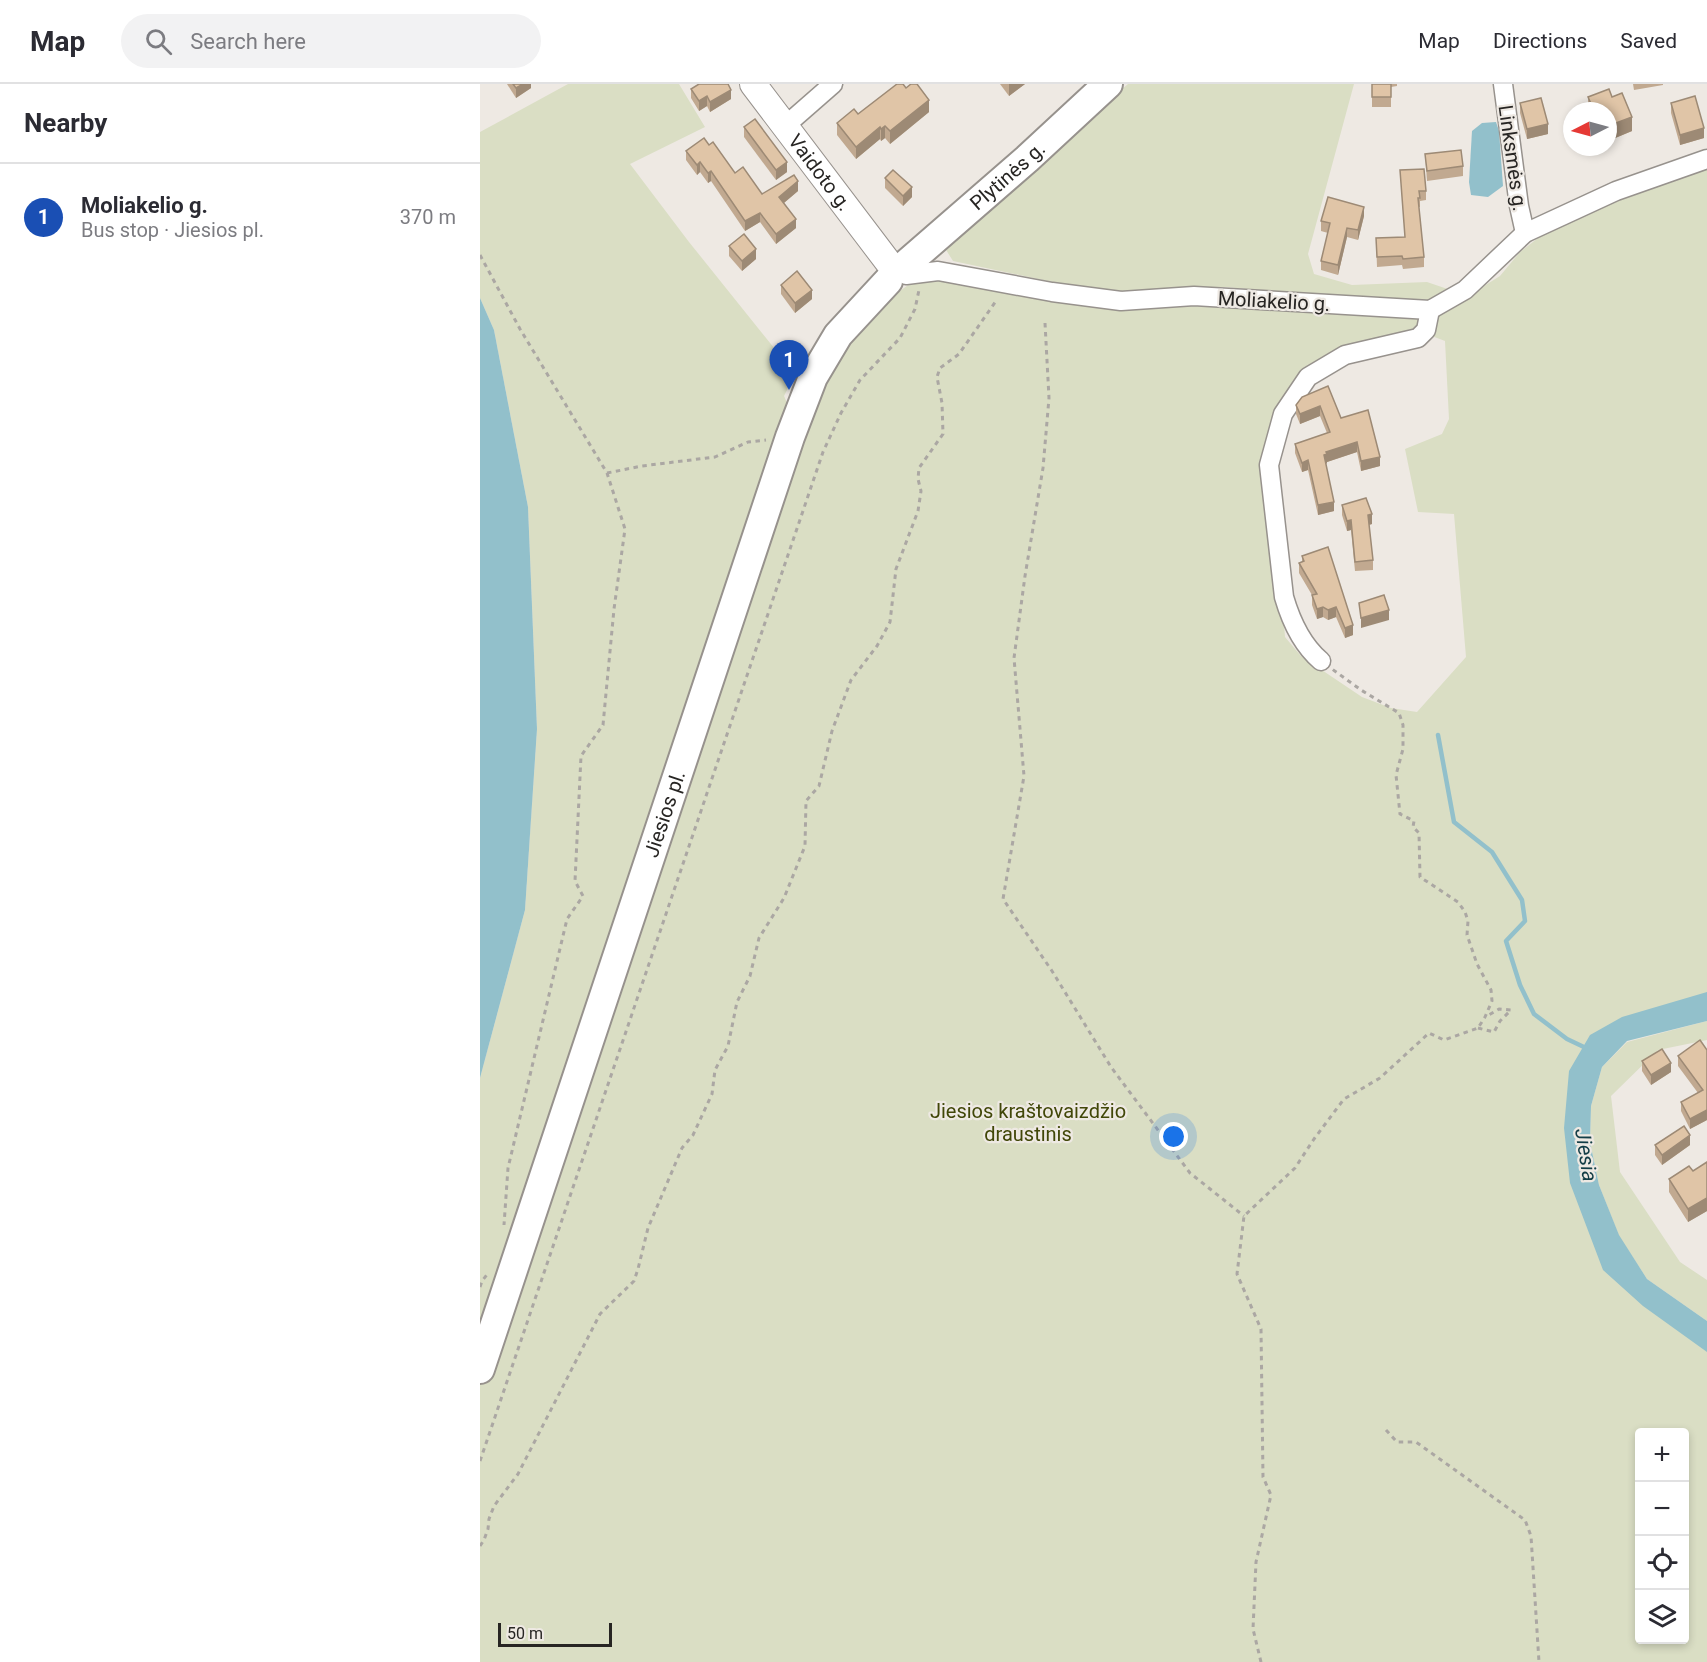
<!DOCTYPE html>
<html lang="en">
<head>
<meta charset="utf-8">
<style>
  :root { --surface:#fff; --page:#f2f2f3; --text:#2b2b33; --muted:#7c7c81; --line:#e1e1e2; --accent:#0b8043 }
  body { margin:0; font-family:Roboto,sans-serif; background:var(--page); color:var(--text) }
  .controls { position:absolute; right:18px; bottom:18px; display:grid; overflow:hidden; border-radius:6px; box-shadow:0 3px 9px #0003 }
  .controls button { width:54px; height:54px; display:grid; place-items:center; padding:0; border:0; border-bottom:2px solid var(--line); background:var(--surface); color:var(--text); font:30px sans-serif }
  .compass { position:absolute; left:1083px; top:18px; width:54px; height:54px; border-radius:50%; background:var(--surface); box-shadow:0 3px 9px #0003; rotate:264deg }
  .scale { position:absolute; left:18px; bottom:15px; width:114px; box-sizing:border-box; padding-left:6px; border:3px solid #272523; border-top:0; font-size:16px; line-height:21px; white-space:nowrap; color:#272523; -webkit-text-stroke:4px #eee9e3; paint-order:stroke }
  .you { position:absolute; left:694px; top:1053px; width:21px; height:21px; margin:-15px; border:4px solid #fff; border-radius:50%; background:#1a73e8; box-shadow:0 0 0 9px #1a73e833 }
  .badge { display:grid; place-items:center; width:39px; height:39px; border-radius:50%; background:var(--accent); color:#fff; font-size:20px; font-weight:700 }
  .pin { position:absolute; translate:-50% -50px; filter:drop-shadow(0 2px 3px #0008) }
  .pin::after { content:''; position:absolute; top:32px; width:21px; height:18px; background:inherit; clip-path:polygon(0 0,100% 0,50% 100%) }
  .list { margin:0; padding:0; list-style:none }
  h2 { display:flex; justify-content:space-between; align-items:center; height:78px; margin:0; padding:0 24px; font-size:26px }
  h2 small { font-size:20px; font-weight:400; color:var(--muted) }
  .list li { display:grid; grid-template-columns:39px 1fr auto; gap:18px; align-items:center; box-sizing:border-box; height:108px; padding:0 24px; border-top:2px solid var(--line) }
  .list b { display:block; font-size:22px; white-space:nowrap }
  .list p { margin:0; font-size:20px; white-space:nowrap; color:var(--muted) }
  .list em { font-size:20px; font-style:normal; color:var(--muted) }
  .icon { flex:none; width:33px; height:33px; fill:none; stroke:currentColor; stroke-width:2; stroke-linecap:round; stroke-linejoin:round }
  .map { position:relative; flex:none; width:1227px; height:1578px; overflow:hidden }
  header { display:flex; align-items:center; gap:36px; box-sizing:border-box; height:84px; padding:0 30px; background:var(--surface); border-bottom:2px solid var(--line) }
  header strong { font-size:28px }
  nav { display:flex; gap:33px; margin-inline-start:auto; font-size:21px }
  .search { width:420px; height:54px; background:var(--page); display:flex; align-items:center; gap:15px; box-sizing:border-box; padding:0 21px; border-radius:33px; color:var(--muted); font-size:22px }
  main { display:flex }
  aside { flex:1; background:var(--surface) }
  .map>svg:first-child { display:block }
</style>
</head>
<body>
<header>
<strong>Map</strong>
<div class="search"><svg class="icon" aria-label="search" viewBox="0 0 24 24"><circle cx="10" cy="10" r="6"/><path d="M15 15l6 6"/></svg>Search here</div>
<nav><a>Map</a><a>Directions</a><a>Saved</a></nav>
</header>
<main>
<aside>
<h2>Nearby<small></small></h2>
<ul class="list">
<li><span class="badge" style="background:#1a4fb4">1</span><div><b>Moliakelio g.</b><p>Bus stop · Jiesios pl.</p></div><em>370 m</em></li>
</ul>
</aside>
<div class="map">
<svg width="1227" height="1578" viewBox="0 0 1227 1578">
  <rect width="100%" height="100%" fill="#eee9e3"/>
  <!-- green -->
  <g fill="#dadec4" fill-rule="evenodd">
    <path d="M 88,0 L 199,0 L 225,43 L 150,80 L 209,158 L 315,290 L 304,312 L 308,321 L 344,292 L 378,245 L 413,212 L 435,196 L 458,187 L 572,208 L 937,221 L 746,203 L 639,208 L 596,203 L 473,177 L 463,161 L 648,0 L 874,0 L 828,170 L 834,190 L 872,201 L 947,198 L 988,212 L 1020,192 L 1040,168 L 1067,147 L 1141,116 L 1227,85 L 1227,927 L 1132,952 L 1118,970 L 1103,1075 L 1150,1189 L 1227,1252 L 1227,1578 L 0,1578 L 0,994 L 45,826 L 57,645 L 48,423 L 14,246 L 0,214 L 0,48 ZM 936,246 L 965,257 L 969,335 L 962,350 L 925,365 L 938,428 L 974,430 L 986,573 L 937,628 L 911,624 L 882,613 L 821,572 L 805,553 L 803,527 L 782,383 L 824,288 ZM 1160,1348 L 1204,1348 L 1204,1556 L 1160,1556 Z"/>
    <path d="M 1227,937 L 1227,956 L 1178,966 L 1131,1012 L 1140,1088 L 1200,1178 L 1227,1196 L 1227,1237 L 1167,1195 L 1139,1152 L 1119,1101 L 1110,1058 L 1111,1022 L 1122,983 L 1147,958 Z"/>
  </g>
  <!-- water -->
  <g fill="#92c0cb">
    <path d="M 1016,38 L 1019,47 L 1023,102 L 1008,113 L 991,111 L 989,98 L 992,47 L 1002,39 Z"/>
    <path d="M 0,214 L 14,246 L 48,423 L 57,645 L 45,826 L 0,994 Z"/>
    <path d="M 1227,908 L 1227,937 L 1147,957 L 1122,983 L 1111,1022 L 1110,1058 L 1119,1101 L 1139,1151 L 1167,1195 L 1227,1237 L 1227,1268 L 1163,1222 L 1123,1186 L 1090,1099 L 1084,1044 L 1089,987 L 1110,951 L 1142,933 Z"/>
  </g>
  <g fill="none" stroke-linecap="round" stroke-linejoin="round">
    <!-- stream -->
    <path stroke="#92c0cb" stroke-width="4.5" d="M 958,651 L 974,738 L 1012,768 L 1042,816 L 1045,837 L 1026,857 L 1040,901 L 1054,930 L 1087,955 L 1106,964"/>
    <defs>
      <g id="minor">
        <path d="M 1023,0 L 1039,122 L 1045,149"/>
        <path d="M 305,42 L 353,0"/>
        <path d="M 426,191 L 458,187 L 572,208 L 641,217 L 714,212 L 950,226 L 985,206 L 1045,149 L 1136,107 L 1227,75"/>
        <path d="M 841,577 C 822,561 811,537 804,513 L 789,381 L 803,330 L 828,293 L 865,271 L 938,254 L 946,246 L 950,226"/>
      </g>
      <g id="secondary">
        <path id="s1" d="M 273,0 L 408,178"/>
      </g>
      <g id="primary">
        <path id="s2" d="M 425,181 L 547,75 L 628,0"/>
        <path id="s3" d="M 0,1285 L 310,353 L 333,293 L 358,251 L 408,197"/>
      </g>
    </defs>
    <!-- minor casing -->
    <use href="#minor" stroke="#97928d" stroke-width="21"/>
    <!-- secondary casing -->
    <use href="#secondary" stroke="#97928d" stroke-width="28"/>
    <!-- primary casing -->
    <use href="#primary" stroke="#97928d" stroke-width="32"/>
    <!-- path -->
    <g stroke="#aba7a3" stroke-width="3" stroke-dasharray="4.5 4.5" stroke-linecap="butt">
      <path d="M 0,171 L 40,245 L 127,389 L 145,445 L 134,525 L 123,641 L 101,672 L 95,797 L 103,812 L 87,835 L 28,1084 L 24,1141"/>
      <path d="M 565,239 L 569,314 L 563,384 L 545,492 L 534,574 L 544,692 L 523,815 L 572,887 L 631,983 L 710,1089 L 764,1132"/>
      <path d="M 127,389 L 162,382 L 235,373 L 268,358 L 286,356"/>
      <path d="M 998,944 L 1014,948 L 1020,937 L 1031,926 L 1019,925 L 1007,932"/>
      <path d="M 0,1203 L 2,1197 L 9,1188"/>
      <path d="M 906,1346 L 917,1358 L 936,1358 L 1045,1436 L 1051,1452 L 1059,1578"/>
      <path d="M 0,1377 L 343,368 L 361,329 L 380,296 L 420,254 L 435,225 L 439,206"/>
      <path d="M 0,1462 L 4,1456 L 8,1445 L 9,1435 L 14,1422 L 38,1390 L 120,1230 L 154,1197 L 158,1185 L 168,1144 L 202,1064 L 213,1051 L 232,1010 L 235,986 L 248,962 L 257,918 L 270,892 L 279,854 L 304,814 L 325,762 L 326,717 L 339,702 L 352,647 L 371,596 L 397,562 L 410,538 L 416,485 L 438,427 L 441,407 L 438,395 L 439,384 L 463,350 L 462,319 L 457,293 L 460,284 L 479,270 L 516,217"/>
      <path d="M 781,1578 L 773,1545 L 776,1478 L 791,1411 L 783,1393 L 781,1245 L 757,1190 L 764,1132 L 815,1084 L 834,1055 L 864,1015 L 900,994 L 949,949 L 964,956 L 998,944 L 1005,933 L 1012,917 L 1011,906 L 997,880 L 987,851 L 988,837 L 985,828 L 978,818 L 940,793 L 939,749 L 933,743 L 934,737 L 920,730 L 916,691 L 923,665 L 923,641 L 919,629 L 881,606 L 852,585"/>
    </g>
    <!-- minor -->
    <use href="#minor" stroke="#fff" stroke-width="18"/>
    <!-- secondary -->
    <use href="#secondary" stroke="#fff" stroke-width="26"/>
    <!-- primary -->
    <use href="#primary" stroke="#fff" stroke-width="28"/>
  </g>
  <!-- wall -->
  <g fill="#c1a990">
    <path d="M 27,0 L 51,0 L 51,4 L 36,14 Z"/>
    <path d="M 520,0 L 545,0 L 529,12 Z"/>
    <path d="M 892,0 L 917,0 L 917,2 L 911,3 L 911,23 L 892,23 Z"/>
    <path d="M 1153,0 L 1183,0 L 1183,1 L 1154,6 Z"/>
    <path d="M 211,5 L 251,15 L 230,28 L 227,22 L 219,27 L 211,14 Z"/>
    <path d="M 1129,5 L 1132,13 L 1142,9 L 1152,33 L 1152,47 L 1128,57 L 1128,27 L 1104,27 L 1104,25 L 1108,23 L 1108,13 Z"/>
    <path d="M 1040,19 L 1068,50 L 1047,55 L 1040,29 Z"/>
    <path d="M 1191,19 L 1224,54 L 1200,61 L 1191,29 Z"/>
    <path d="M 449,28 L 410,60 L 405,54 L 401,57 L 400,55 L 376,75 L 357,51 L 357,39 L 378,30 Z"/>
    <path d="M 264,43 L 307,88 L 296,96 L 264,53 Z"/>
    <path d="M 229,61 L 255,89 L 282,110 L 318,107 L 304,119 L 316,144 L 296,160 L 280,138 L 265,147 L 231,97 L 228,99 L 220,88 L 217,91 L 206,76 L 206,67 Z"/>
    <path d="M 945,70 L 983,82 L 983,92 L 947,97 Z"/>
    <path d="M 920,86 L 946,107 L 946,116 L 940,117 L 940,123 L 939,123 L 944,173 L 944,183 L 923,185 L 922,181 L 897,183 L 896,154 L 925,153 Z"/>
    <path d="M 405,94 L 432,113 L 423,122 L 405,104 Z"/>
    <path d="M 884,132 L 878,156 L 867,153 L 858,191 L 841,186 L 841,177 L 848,149 L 841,147 L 841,137 Z"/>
    <path d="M 249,162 L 276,175 L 262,187 L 249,172 Z"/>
    <path d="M 301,201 L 332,215 L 315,229 L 301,210 Z"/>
    <path d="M 822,313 L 861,334 L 900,382 L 881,387 L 877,368 L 847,378 L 847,379 L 846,380 L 854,427 L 838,431 L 828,386 L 822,388 L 815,369 L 815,360 L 847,349 L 840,332 L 820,340 L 816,330 L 816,321 Z"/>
    <path d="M 862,421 L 892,440 L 889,441 L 893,476 L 893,486 L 875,487 L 871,446 L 867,447 L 862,431 Z"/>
    <path d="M 848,463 L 873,551 L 865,554 L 856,533 L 848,536 L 843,533 L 837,535 L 832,521 L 832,511 L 819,489 L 819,479 L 822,478 L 822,472 Z"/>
    <path d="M 1227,966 L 1227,1036 L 1210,1045 L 1201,1027 L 1201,1018 L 1218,1009 L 1198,982 L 1198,972 Z"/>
    <path d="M 1162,977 L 1191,988 L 1171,1001 L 1162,987 Z"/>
    <path d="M 1175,1061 L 1210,1061 L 1182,1081 L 1175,1071 Z"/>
    <path d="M 1227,1078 L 1227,1127 L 1208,1138 L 1189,1108 L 1189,1095 L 1213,1087 Z"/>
  </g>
  <!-- shaded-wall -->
  <g fill="#9d8a75">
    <path d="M 43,0 L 51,0 L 51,4 L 36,14 L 36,4 Z"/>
    <path d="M 529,0 L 545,0 L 529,12 Z"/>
    <path d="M 251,6 L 251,15 L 230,28 L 230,18 Z"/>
    <path d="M 227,12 L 227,22 L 219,27 L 219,17 Z"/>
    <path d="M 449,16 L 449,28 L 410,60 L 410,47 Z"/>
    <path d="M 1152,33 L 1152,47 L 1128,57 L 1128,42 Z"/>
    <path d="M 1068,40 L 1068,50 L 1047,55 L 1047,45 Z"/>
    <path d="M 405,42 L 405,54 L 401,57 L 401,45 Z"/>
    <path d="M 400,43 L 400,55 L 376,75 L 376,63 Z"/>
    <path d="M 1224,44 L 1224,54 L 1200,61 L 1200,51 Z"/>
    <path d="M 220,78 L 220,88 L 217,91 L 217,81 Z"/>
    <path d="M 307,78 L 307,88 L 296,96 L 296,86 Z"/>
    <path d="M 231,87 L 231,97 L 228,99 L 228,89 Z"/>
    <path d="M 318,97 L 318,107 L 299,123 L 299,113 Z"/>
    <path d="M 432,103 L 432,113 L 423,122 L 423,112 Z"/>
    <path d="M 884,123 L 884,132 L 878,156 L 878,146 Z"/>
    <path d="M 280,129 L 280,138 L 265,147 L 265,137 Z"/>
    <path d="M 316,135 L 316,144 L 296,160 L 296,150 Z"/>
    <path d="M 867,144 L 867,153 L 858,191 L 858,181 Z"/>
    <path d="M 276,165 L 276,175 L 262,187 L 262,177 Z"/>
    <path d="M 332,206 L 332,215 L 315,229 L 315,219 Z"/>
    <path d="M 840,322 L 840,332 L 820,340 L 820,330 Z"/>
    <path d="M 877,358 L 877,368 L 847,378 L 847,379 L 844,380 L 844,371 L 846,368 Z"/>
    <path d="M 900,373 L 900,382 L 881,387 L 881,377 Z"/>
    <path d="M 828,376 L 828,386 L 822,388 L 822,379 Z"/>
    <path d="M 854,418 L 854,427 L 838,431 L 838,421 Z"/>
    <path d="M 892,430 L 892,440 L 888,441 L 888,431 Z"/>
    <path d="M 871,436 L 871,446 L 867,447 L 867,437 Z"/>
    <path d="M 843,523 L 843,533 L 837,535 L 837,525 Z"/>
    <path d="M 856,523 L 856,533 L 848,536 L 848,526 Z"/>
    <path d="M 909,526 L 909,536 L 881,544 L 881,534 Z"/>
    <path d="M 873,541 L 873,551 L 865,554 L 865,544 Z"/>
    <path d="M 1191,979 L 1191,988 L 1171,1001 L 1171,991 Z"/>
    <path d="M 1227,1026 L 1227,1036 L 1210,1045 L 1210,1035 Z"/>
    <path d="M 1210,1051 L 1210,1061 L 1182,1081 L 1182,1071 Z"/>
    <path d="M 1227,1114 L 1227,1127 L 1208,1138 L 1208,1125 Z"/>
  </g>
  <!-- building -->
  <g fill="#e0c5a7" stroke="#9d8a75" stroke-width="1.5">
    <path d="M 33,0 L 43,0 L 36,4 Z"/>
    <path d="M 219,0 L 248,0 L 251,6 L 230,18 L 227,12 L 219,17 L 211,5 Z"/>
    <path d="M 417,0 L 423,0 L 426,4 L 431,0 L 437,0 L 449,16 L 410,47 L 405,42 L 401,45 L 400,43 L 376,63 L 357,39 L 374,25 L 378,30 Z"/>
    <rect x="892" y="0" width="19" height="13"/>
    <path d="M 1129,5 L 1132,13 L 1142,9 L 1152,33 L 1128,42 L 1128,27 L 1105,27 L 1104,25 L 1112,22 L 1108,13 Z"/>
    <path d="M 1215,12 L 1224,44 L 1200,51 L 1191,19 Z"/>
    <path d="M 1061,14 L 1068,40 L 1047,45 L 1040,19 Z"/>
    <path d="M 275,35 L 307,78 L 296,86 L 264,43 Z"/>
    <path d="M 224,54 L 229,61 L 233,58 L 255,89 L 263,83 L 282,110 L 314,91 L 318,97 L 299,113 L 316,135 L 296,150 L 280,129 L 265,137 L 231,87 L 228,89 L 220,78 L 217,81 L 206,67 Z"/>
    <path d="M 981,66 L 983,82 L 947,87 L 945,70 Z"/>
    <path d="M 944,85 L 946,107 L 939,107 L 940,114 L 938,114 L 944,173 L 923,175 L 922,172 L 897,173 L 896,154 L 925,153 L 920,86 Z"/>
    <path d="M 413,86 L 432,103 L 423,112 L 405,94 Z"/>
    <path d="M 848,113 L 884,123 L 878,146 L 867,144 L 858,181 L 841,177 L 850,139 L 841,137 Z"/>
    <path d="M 264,150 L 276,165 L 262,177 L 249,162 Z"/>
    <path d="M 317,187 L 332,206 L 315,219 L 301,201 Z"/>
    <path d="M 848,302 L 861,334 L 888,326 L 900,373 L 881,377 L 877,358 L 846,368 L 847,370 L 844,371 L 854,418 L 838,421 L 828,376 L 822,379 L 815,360 L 850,348 L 840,322 L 820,330 L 816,321 L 822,313 Z"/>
    <path d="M 886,414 L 892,430 L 888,431 L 893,476 L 875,478 L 871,436 L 867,437 L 862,421 Z"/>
    <path d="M 848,463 L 873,541 L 865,544 L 856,523 L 848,526 L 843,523 L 837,525 L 832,511 L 837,510 L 819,479 L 824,477 L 822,472 Z"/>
    <path d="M 904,511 L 909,526 L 881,534 L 879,519 Z"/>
    <path d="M 1220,956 L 1227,966 L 1227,1026 L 1210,1035 L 1201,1018 L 1223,1006 L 1198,972 Z"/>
    <path d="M 1182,965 L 1191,979 L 1171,991 L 1162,977 Z"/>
    <path d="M 1204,1042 L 1210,1051 L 1182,1071 L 1175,1061 Z"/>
    <path d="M 1227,1078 L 1227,1114 L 1208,1125 L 1189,1095 L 1209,1082 L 1213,1087 Z"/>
  </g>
  <g text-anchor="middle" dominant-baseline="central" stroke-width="4.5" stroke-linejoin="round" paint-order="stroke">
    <!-- street labels -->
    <g font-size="20" fill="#272523" stroke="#eee9e3">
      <text transform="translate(1033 74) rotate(82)">Linksmės g.</text>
      <text stroke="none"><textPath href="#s1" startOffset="111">Vaidoto g.</textPath></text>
      <text stroke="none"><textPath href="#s2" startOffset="136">Plytinės g.</textPath></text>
      <text transform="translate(794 217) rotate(3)">Moliakelio g.</text>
      <text stroke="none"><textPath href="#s3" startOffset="585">Jiesios pl.</textPath></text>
    </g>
    <!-- park labels -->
    <g font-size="20" fill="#414708" stroke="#eee9e3">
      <text x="548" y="1027">Jiesios kraštovaizdžio<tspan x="548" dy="23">draustinis</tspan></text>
    </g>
    <!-- water labels -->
    <g font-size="21" font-style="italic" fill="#133d46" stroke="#eee9e3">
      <text transform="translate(1106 1071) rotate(81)">Jiesia</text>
    </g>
  </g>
</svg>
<div class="controls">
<button>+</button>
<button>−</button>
<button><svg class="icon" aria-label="locate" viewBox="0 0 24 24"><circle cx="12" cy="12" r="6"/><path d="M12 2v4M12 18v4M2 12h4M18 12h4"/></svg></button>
<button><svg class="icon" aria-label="layers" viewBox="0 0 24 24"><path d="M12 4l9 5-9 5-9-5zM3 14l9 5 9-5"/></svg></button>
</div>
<svg class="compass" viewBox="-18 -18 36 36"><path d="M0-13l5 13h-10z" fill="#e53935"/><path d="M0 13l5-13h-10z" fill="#7c7c81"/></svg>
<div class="scale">50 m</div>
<div class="you"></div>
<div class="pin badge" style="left:309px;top:306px;background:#1a4fb4">1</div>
</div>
</main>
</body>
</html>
